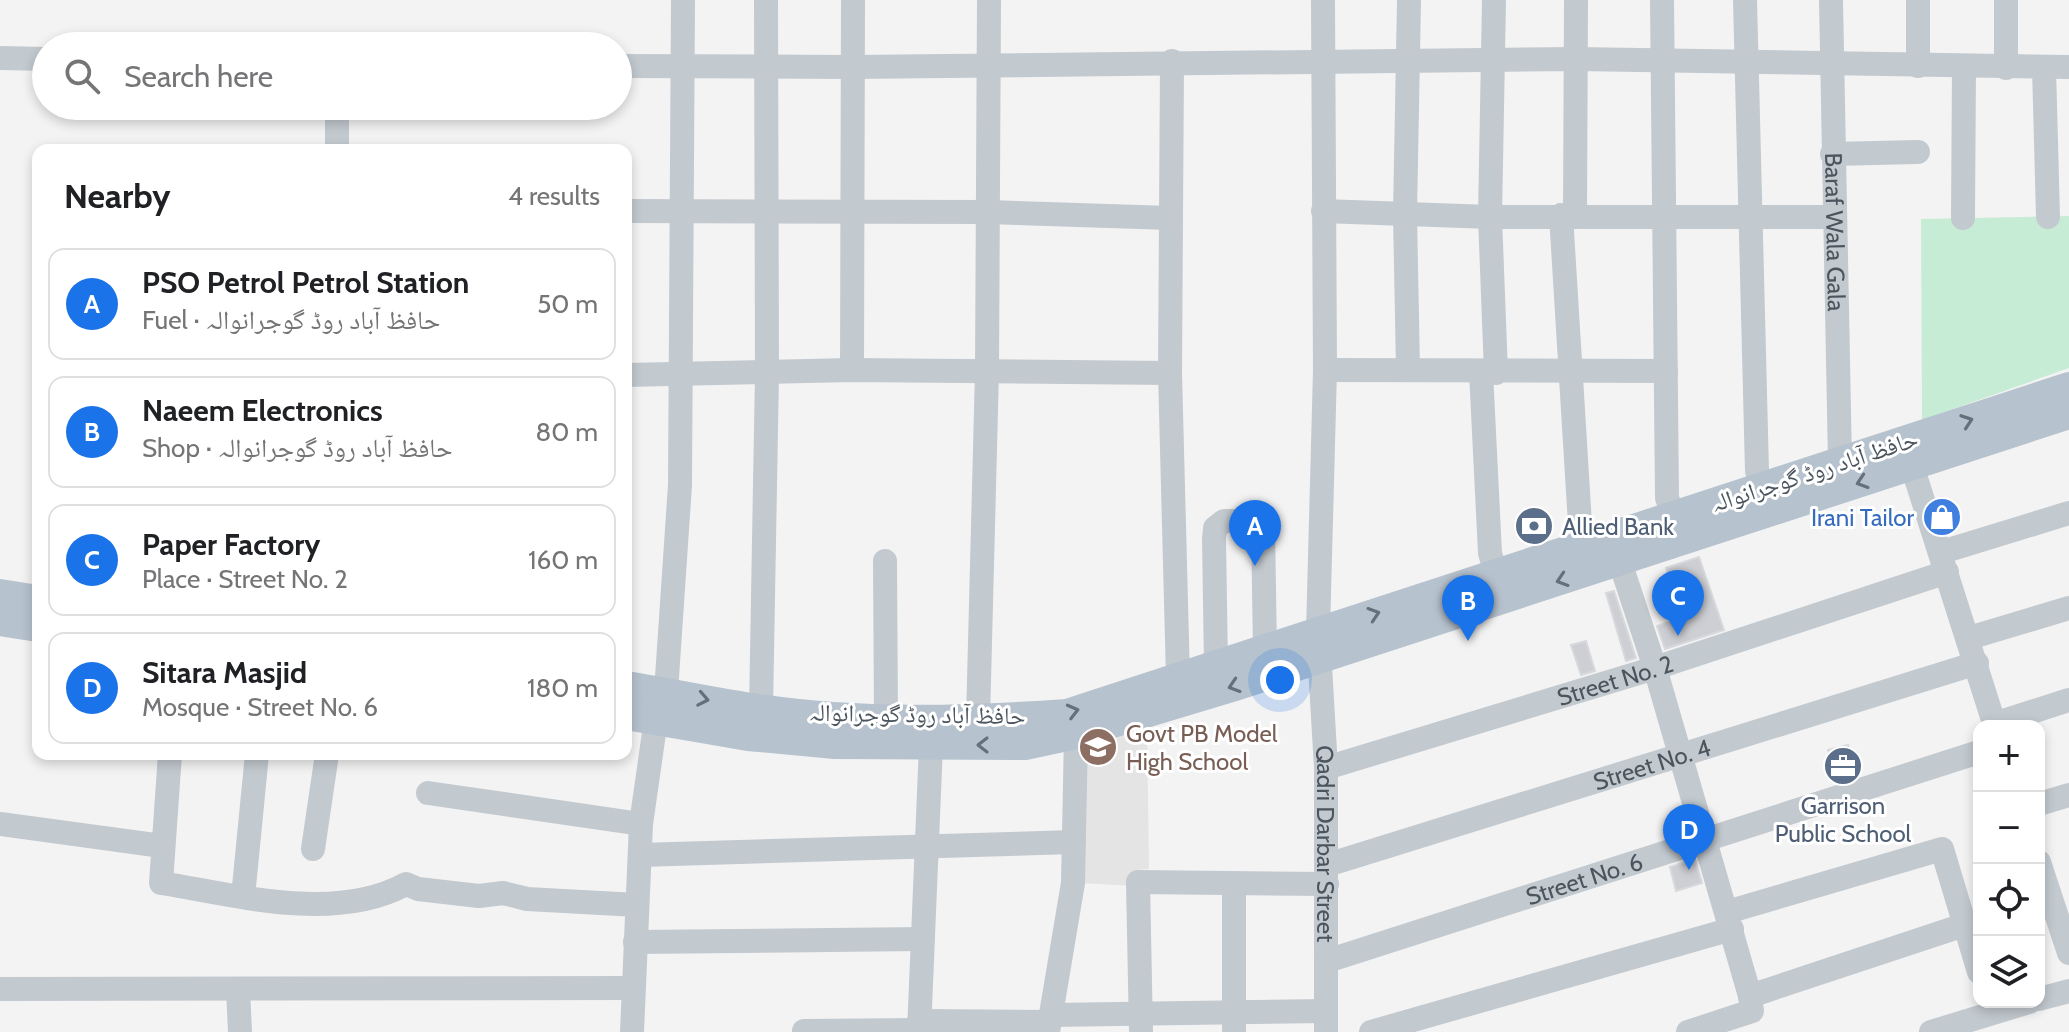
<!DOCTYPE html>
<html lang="en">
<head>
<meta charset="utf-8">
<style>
  :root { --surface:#fff; --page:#f2f2f2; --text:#202124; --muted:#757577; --line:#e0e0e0; --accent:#1a73e8 }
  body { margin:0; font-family:Cabin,"Noto Naskh Arabic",sans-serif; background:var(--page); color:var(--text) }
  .controls { position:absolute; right:24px; bottom:24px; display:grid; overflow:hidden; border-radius:16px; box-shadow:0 4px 12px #0003 }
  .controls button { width:72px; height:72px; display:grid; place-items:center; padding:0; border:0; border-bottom:2px solid var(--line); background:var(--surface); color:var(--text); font:40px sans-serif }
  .you { position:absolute; left:1280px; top:680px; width:28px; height:28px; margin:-20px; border:6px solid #fff; border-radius:50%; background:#1a73e8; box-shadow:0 0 0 12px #1a73e833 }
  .badge { display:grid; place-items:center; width:52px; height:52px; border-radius:50%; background:var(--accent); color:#fff; font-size:26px; font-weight:700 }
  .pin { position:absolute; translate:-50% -66px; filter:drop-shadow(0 2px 4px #0008) }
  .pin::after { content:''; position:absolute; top:42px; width:28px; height:24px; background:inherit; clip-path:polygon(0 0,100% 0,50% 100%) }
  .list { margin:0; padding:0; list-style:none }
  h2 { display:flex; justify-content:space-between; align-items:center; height:104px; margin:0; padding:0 32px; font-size:34px }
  h2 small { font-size:26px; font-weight:400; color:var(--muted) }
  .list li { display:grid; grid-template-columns:52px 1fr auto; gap:24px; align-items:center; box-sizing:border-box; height:112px; margin:0 16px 16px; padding:0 16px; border:2px solid var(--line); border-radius:16px }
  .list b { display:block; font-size:30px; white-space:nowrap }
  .list p { margin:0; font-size:26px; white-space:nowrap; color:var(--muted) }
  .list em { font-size:26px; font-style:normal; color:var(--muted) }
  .icon { flex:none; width:44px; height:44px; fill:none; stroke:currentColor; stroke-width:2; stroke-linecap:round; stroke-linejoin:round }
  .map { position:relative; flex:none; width:2069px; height:1032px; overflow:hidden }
  .search { position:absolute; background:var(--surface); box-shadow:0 4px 12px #0003; left:32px; top:32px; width:600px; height:88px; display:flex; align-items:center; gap:20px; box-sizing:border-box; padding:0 28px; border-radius:44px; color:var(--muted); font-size:30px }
  .panel { position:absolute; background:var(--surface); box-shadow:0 4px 12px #0003; left:32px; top:144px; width:600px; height:616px; border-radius:16px }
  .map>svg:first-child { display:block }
</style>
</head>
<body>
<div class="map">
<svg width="2069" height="1032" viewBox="0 0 2069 1032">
  <rect width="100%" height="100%" fill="#f4f3f3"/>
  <!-- education -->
  <path fill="#e5e4e4" d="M 1147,724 L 1149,869 L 1135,870 L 1133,886 L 1080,883 L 1080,742 Z"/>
  <!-- green -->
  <path fill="#c7ecd5" d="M 2069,216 L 2069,368 L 1922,420 L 1921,219 Z"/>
  <!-- building -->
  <g fill="#cdcfd4" stroke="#d7d9dd" stroke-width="2">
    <path d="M 1699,557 L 1724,630 L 1665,649 L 1657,626 L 1682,617 L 1666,568 Z"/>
    <path d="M 1614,591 L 1636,658 L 1626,661 L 1606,593 Z"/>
    <path d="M 1586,641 L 1595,671 L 1581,675 L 1571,645 Z"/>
    <path d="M 1848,745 L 1857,776 L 1837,782 L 1828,750 Z"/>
    <path d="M 1695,859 L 1702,883 L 1676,891 L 1670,867 Z"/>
  </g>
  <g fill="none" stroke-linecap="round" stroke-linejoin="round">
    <!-- minor -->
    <g stroke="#c2c9cf" stroke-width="24">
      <path id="s1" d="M 1323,0 L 1325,370 L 1318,632 L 1326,768 L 1326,1032"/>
      <path d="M 1494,0 L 1490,217 L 1496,373"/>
      <path d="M 1662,0 L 1667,498 L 1674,516"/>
      <path d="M 1745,0 L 1757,471 L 1761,486"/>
      <path id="s2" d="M 1831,0 L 1840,463"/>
      <path d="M 1918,0 L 1918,66"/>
      <path d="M 2006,0 L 2006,68"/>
      <path d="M 0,58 L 46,59"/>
      <path d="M 1172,61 L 1170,373 L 1178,678"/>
      <path d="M 618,66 L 852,67 L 1576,59 L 2069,67"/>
      <path d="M 2044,67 L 2048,217"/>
      <path d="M 337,150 L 337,106"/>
      <path d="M 1832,154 L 1918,152"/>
      <path d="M 626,211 L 988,212 L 1170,218"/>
      <path d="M 1323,211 L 1490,217 L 1834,217"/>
      <path d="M 1561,215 L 1580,524 L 1585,545"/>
      <path d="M 1575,215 L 1576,0"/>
      <path d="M 1963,218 L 1964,67"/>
      <path d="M 1408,369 L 1405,214 L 1409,0"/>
      <path d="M 852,370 L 853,0"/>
      <path d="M 1325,370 L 1666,371"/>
      <path d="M 1481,372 L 1490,553 L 1496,574"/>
      <path d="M 626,375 L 852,370 L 1170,373"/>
      <path d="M 1912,466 L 1995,726"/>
      <path d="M 1942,552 L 2069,513"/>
      <path d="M 885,561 L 886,718"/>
      <path d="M 1620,562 L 1655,668 L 1750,996"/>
      <path d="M 1969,638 L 2069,608"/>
      <path d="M 1216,666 L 1214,539 L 1215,528 L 1224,521 L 1255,521 L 1263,528 L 1265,651"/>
      <path d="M 666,692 L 680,485 L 683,0"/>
      <path d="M 761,710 L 767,373 L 766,0"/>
      <path d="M 978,720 L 987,371 L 989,0"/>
      <path d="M 1994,724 L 2069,700"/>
      <path d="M 170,754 L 161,883 C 236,895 335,923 406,884 L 418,889 L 479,896 L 503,893 L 527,899 L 637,905"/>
      <path id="s3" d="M 1326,768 L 1655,668 L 1947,572"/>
      <path d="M 428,793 L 641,824"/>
      <path d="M 2039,804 L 2069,795"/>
      <path d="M 0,824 L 162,846"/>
      <path d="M 313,849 L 327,754"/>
      <path d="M 640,855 L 1074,842"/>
      <path d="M 2039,862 L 2069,953"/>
      <path id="s4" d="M 1327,865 L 1977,663"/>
      <path d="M 243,897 L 257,754"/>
      <path d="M 1727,912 L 1942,849 L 1979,972"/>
      <path d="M 635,942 L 923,939"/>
      <path id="s5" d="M 1327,961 L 1979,752"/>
      <path d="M 0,989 L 632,988"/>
      <path d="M 238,989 L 240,1032"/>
      <path d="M 2039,999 L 2069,991"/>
      <path d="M 1051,1015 L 1326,1011"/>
      <path d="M 919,1021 L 1050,1022"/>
      <path d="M 804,1031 L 919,1030"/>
      <path d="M 632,1032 L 641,824 L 656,719"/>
      <path d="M 919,1032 L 931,745"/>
      <path d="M 1048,1032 L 1073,883 L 1076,734"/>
      <path d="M 1141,1032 L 1138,882 L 1327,884"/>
      <path d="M 1234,1032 L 1234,885"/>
      <path d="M 1371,1032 L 1732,929"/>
      <path d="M 1688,1032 L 1752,1011 L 1750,996 L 1964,925"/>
      <path d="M 1931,1032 L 2029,1002"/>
    </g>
    <!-- major -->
    <g stroke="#b6c2ce" stroke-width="30">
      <path d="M 0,594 L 38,600"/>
      <path d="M 0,621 L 38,627"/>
      <path d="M 626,686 C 671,693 715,703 759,709 C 860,724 966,721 1067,714 L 2069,387"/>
      <path d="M 626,715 L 748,736 L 835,744 L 1025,745 L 1076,734 L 1232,687 L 2069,414"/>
    </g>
  </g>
  <!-- one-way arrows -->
  <defs><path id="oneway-chevron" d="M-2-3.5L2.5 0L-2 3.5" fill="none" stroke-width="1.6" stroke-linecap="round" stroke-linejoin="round" transform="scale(2)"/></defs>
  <g stroke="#66707a">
    <use href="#oneway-chevron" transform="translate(1967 421) rotate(-19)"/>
    <use href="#oneway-chevron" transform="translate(1862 482) rotate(162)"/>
    <use href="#oneway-chevron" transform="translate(1562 580) rotate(162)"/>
    <use href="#oneway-chevron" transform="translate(1374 614) rotate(-18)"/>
    <use href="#oneway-chevron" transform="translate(1234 686) rotate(162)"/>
    <use href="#oneway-chevron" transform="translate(703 699) rotate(11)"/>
    <use href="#oneway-chevron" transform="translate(1073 711) rotate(-14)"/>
    <use href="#oneway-chevron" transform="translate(983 745) rotate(180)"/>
  </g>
  <!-- icons -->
  <defs>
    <symbol id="shop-disc" viewBox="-11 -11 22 22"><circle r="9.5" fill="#3f7fe0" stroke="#fff"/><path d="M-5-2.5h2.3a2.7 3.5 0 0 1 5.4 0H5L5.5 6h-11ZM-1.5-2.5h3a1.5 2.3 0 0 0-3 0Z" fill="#fff"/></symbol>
    <symbol id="bank-disc" viewBox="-11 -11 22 22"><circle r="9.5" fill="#5c6f8a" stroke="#fff"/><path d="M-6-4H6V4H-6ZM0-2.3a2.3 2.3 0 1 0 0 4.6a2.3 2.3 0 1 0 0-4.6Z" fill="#fff"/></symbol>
    <symbol id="school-disc" viewBox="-11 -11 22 22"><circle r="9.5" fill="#8d6e63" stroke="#fff"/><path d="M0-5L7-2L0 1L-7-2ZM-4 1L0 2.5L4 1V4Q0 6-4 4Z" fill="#fff"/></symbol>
    <symbol id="office-disc" viewBox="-11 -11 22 22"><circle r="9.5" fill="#5c6f8a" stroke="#fff"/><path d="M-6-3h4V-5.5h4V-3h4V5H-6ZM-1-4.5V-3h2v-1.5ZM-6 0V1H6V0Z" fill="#fff"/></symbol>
  </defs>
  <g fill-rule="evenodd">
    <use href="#shop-disc" x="1920" y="495" width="44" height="44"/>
    <use href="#bank-disc" x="1512" y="504" width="44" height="44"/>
    <use href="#school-disc" x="1076" y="725" width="44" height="44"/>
    <use href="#office-disc" x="1821" y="744" width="44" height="44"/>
  </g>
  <g text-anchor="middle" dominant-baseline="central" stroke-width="6" stroke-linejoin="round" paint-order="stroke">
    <!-- street labels -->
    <g font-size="24" fill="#4c555e" stroke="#fff">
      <text stroke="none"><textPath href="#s2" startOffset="232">Baraf Wala Gala</textPath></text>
      <text transform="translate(1814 471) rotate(-18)">حافظ آباد روڈ گوجرانوالہ</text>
      <text stroke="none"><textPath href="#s3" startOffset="302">Street No. 2</textPath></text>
      <text transform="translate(917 714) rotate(1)">حافظ آباد روڈ گوجرانوالہ</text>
      <text stroke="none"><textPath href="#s4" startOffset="340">Street No. 4</textPath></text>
      <text stroke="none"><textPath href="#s1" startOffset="844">Qadri Darbar Street</textPath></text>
      <text stroke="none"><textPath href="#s5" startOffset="270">Street No. 6</textPath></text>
    </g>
    <!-- shop labels -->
    <g font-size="24" fill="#366cbe" stroke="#fff" text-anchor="end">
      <text x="1914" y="517">Irani Tailor</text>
    </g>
    <!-- service labels -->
    <g font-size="24" fill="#4e5e75" stroke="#fff" text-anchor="start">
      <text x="1562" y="526">Allied Bank</text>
      <text x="1843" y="805" text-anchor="middle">Garrison<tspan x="1843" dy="28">Public School</tspan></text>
    </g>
    <!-- education labels -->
    <g font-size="24" fill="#785e54" stroke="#fff" text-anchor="start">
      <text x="1126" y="733">Govt PB Model<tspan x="1126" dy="28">High School</tspan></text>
    </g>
  </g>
</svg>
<div class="controls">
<button>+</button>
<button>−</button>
<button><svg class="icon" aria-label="locate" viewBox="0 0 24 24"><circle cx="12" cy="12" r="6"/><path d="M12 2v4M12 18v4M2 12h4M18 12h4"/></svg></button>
<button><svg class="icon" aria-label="layers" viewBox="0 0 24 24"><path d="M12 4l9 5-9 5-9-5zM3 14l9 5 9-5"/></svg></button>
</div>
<div class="you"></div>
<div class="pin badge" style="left:1255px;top:566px">A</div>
<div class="pin badge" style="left:1468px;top:641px">B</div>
<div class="pin badge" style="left:1678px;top:636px">C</div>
<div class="pin badge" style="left:1689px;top:870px">D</div>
<div class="search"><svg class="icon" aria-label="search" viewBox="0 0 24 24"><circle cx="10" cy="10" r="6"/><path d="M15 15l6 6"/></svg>Search here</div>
<section class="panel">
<h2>Nearby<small>4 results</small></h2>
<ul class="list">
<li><span class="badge">A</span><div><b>PSO Petrol Petrol Station</b><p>Fuel · حافظ آباد روڈ گوجرانوالہ</p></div><em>50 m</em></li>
<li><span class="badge">B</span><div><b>Naeem Electronics</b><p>Shop · حافظ آباد روڈ گوجرانوالہ</p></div><em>80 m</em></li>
<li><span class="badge">C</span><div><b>Paper Factory</b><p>Place · Street No. 2</p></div><em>160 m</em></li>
<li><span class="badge">D</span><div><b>Sitara Masjid</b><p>Mosque · Street No. 6</p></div><em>180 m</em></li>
</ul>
</section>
</div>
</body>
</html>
